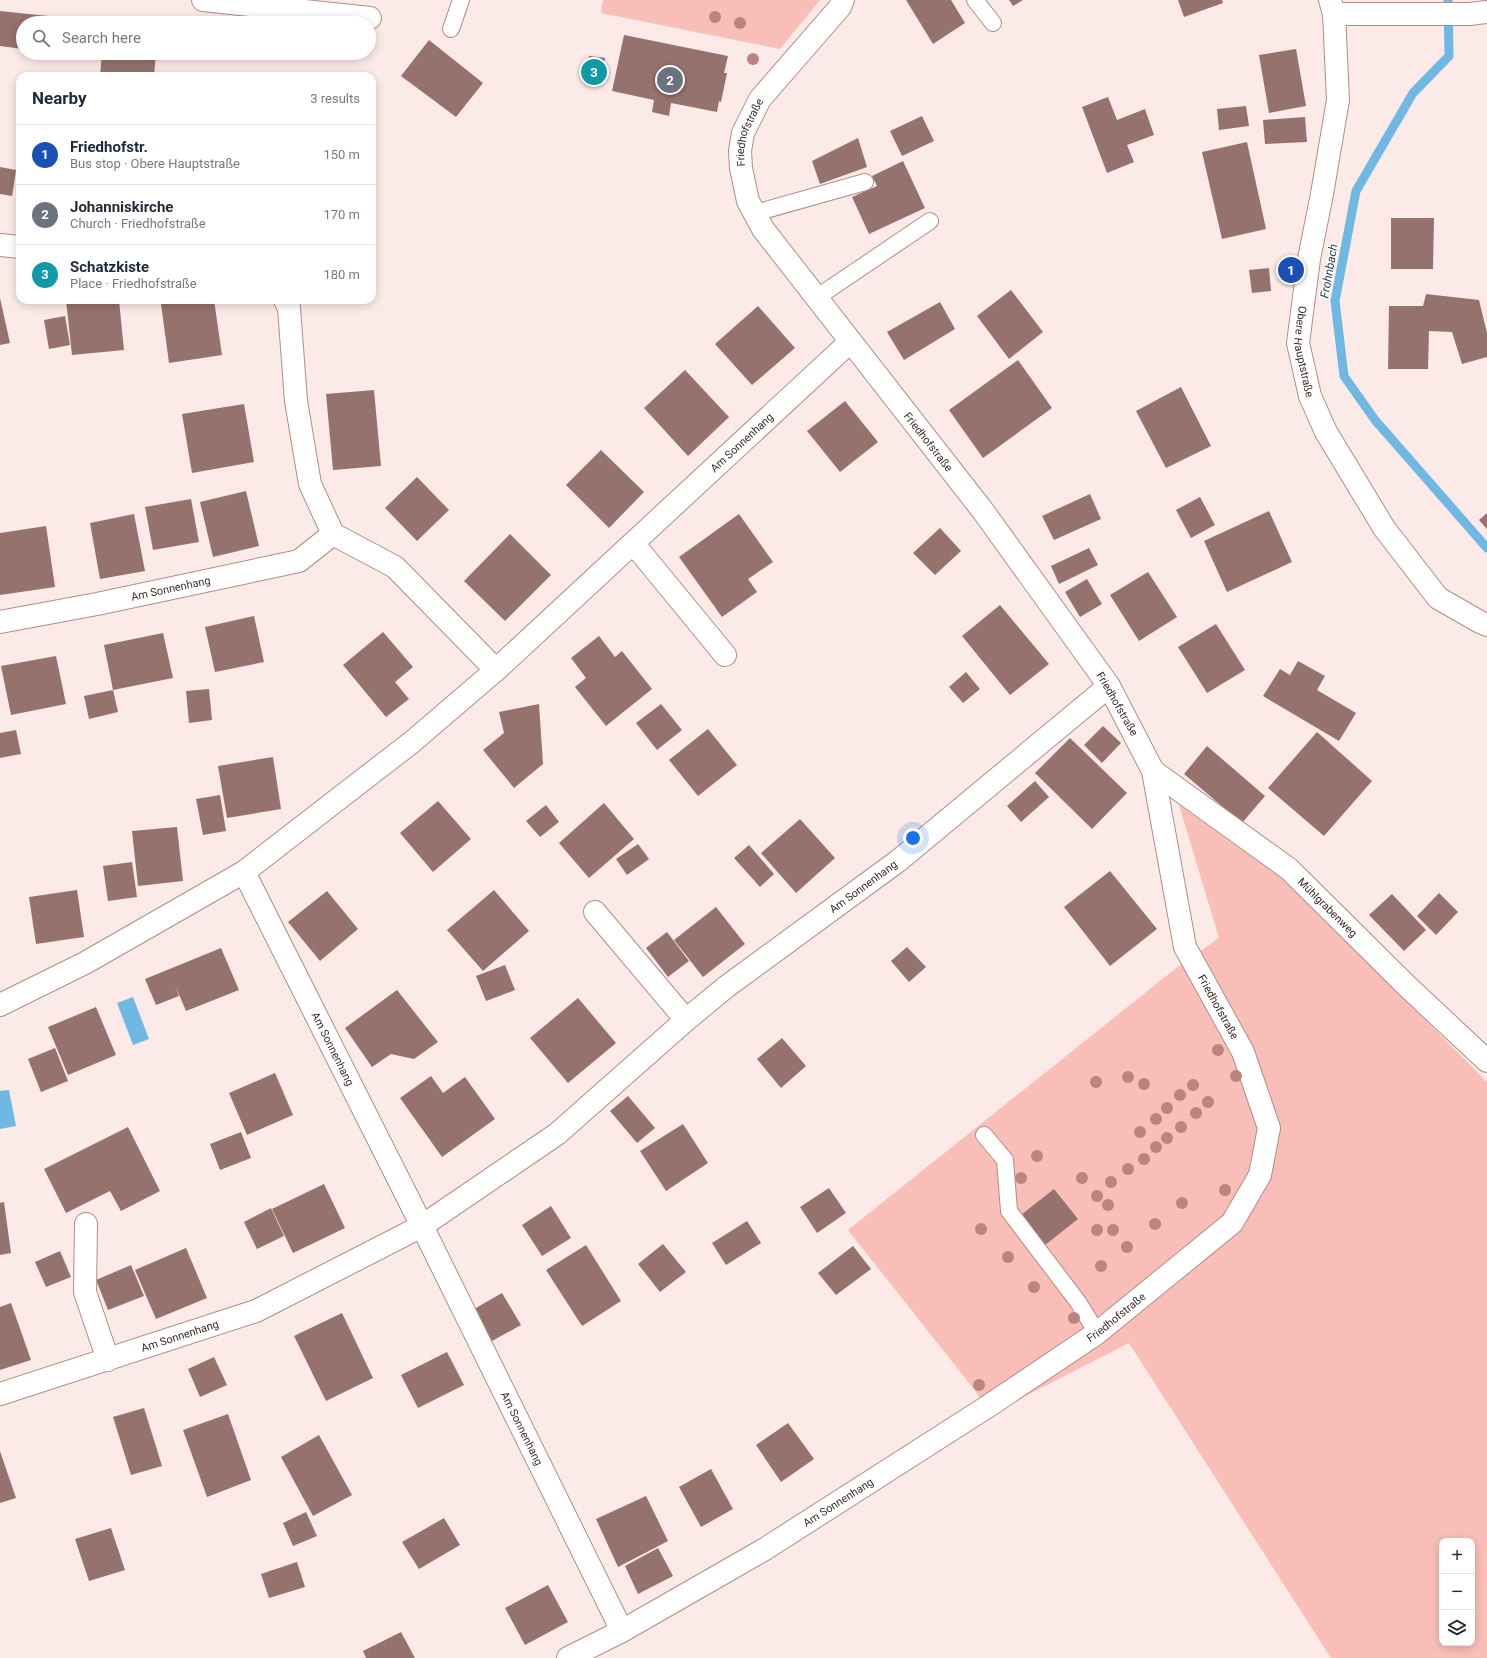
<!DOCTYPE html>
<html lang="en">
<head>
<meta charset="utf-8">
<style>
  :root { --surface:#fff; --page:#f2f2f3; --text:#1f2937; --muted:#747a83; --line:#e0e1e3; --accent:#2380ad }
  body { margin:0; font-family:Roboto,sans-serif; background:var(--page); color:var(--text) }
  .controls { position:absolute; right:12px; bottom:12px; display:grid; overflow:hidden; border-radius:8px; box-shadow:0 2px 10px #0003 }
  .controls button { width:36px; height:36px; display:grid; place-items:center; padding:0; border:0; border-bottom:1px solid var(--line); background:var(--surface); color:var(--text); font:20px sans-serif }
  .you { position:absolute; left:913px; top:838px; width:14px; height:14px; margin:-10px; border:3px solid #fff; border-radius:50%; background:#1a73e8; box-shadow:0 0 0 6px #1a73e833 }
  .badge { display:grid; place-items:center; width:26px; height:26px; border-radius:50%; background:var(--accent); color:#fff; font-size:13px; font-weight:700 }
  .pin { position:absolute; translate:-50% -50%; border:2px solid #fff; box-shadow:0 1px 4px #0006 }
  .list { margin:0; padding:0; list-style:none }
  h2 { display:flex; justify-content:space-between; align-items:center; height:52px; margin:0; padding:0 16px; font-size:17px }
  h2 small { font-size:13px; font-weight:400; color:var(--muted) }
  .list li { display:grid; grid-template-columns:26px 1fr auto; gap:12px; align-items:center; box-sizing:border-box; height:60px; padding:0 16px; border-top:1px solid var(--line) }
  .list b { display:block; font-size:15px; white-space:nowrap }
  .list p { margin:0; font-size:13px; white-space:nowrap; color:var(--muted) }
  .list em { font-size:13px; font-style:normal; color:var(--muted) }
  .icon { flex:none; width:22px; height:22px; fill:none; stroke:currentColor; stroke-width:2; stroke-linecap:round; stroke-linejoin:round }
  .map { position:relative; flex:none; width:1487px; height:1658px; overflow:hidden }
  .search { position:absolute; background:var(--surface); box-shadow:0 2px 10px #0003; left:16px; top:16px; width:360px; height:44px; display:flex; align-items:center; gap:10px; box-sizing:border-box; padding:0 14px; border-radius:22px; color:var(--muted); font-size:15px }
  .panel { position:absolute; background:var(--surface); box-shadow:0 2px 10px #0003; left:16px; top:72px; width:360px; height:232px; border-radius:12px }
  .map>svg:first-child { display:block }
</style>
</head>
<body>
<div class="map">
<svg width="1487" height="1658" viewBox="0 0 1487 1658">
  <rect width="100%" height="100%" fill="#fbeae8"/>
  <!-- green -->
  <g fill="#f9beb7" fill-rule="evenodd">
    <path d="M 603,0 L 820,0 L 780,49 L 601,13 Z"/>
    <path d="M 1179,805 L 1294,887 L 1487,1082 L 1487,1658 L 1331,1658 L 1129,1343 L 988,1415 L 977,1393 L 848,1230 L 1175,969 L 1219,938 ZM 1442,1541 L 1472,1541 L 1472,1643 L 1442,1643 Z"/>
  </g>
  <!-- water -->
  <g fill="#6eb8e2">
    <path d="M 133,997 L 149,1039 L 133,1045 L 117,1003 Z"/>
    <path d="M 9,1090 L 16,1126 L 0,1129 L 0,1091 Z"/>
  </g>
  <g fill="none" stroke-linecap="round" stroke-linejoin="round">
    <!-- stream -->
    <path stroke="#6eb8e2" stroke-width="9" d="M 1448,0 L 1449,56 L 1413,93 L 1356,191 L 1335,301 L 1344,376 L 1375,420 L 1487,548"/>
  </g>
  <!-- building -->
  <g fill="#96726e">
    <path d="M 906,0 L 951,0 L 965,23 L 933,44 Z"/>
    <path d="M 1009,0 L 1023,0 L 1013,6 Z"/>
    <path d="M 1178,0 L 1222,0 L 1223,3 L 1184,17 Z"/>
    <path d="M 0,11 L 48,16 L 47,23 L 23,23 L 23,49 L 0,46 Z"/>
    <path d="M 624,35 L 728,56 L 724,73 L 727,73 L 721,102 L 719,101 L 717,112 L 671,103 L 669,116 L 652,112 L 654,100 L 612,91 Z"/>
    <path d="M 429,40 L 483,83 L 456,117 L 401,76 Z"/>
    <path d="M 1296,49 L 1306,106 L 1269,113 L 1259,55 Z"/>
    <path d="M 102,53 L 156,53 L 154,76 L 100,76 Z"/>
    <path d="M 589,56 L 605,58 L 601,84 L 585,81 Z"/>
    <path d="M 1108,97 L 1117,120 L 1145,109 L 1154,135 L 1127,145 L 1134,162 L 1107,173 L 1082,107 Z"/>
    <path d="M 1246,106 L 1249,126 L 1219,130 L 1217,109 Z"/>
    <path d="M 922,116 L 934,141 L 902,156 L 890,131 Z"/>
    <path d="M 1305,117 L 1307,142 L 1265,144 L 1263,120 Z"/>
    <path d="M 858,138 L 867,167 L 820,184 L 812,161 Z"/>
    <path d="M 1247,142 L 1266,229 L 1222,239 L 1202,152 Z"/>
    <path d="M 903,161 L 925,208 L 869,234 L 852,197 L 877,186 L 872,176 Z"/>
    <path d="M 0,167 L 16,170 L 12,196 L 0,194 Z"/>
    <path d="M 19,187 L 20,187 L 20,212 L 16,211 Z"/>
    <path d="M 1391,218 L 1434,218 L 1433,269 L 1391,269 Z"/>
    <path d="M 1269,268 L 1271,291 L 1252,293 L 1249,270 Z"/>
    <path d="M 1011,290 L 1043,332 L 1009,359 L 977,316 Z"/>
    <path d="M 1426,294 L 1479,300 L 1487,333 L 1487,357 L 1462,364 L 1452,332 L 1429,331 L 1428,369 L 1388,369 L 1389,306 L 1423,306 Z"/>
    <path d="M 0,298 L 10,343 L 0,345 Z"/>
    <path d="M 66,300 L 119,300 L 124,350 L 72,355 Z"/>
    <path d="M 191,300 L 214,300 L 222,355 L 169,363 L 161,304 Z"/>
    <path d="M 940,302 L 955,329 L 904,360 L 887,332 Z"/>
    <path d="M 758,306 L 795,348 L 752,385 L 715,344 Z"/>
    <path d="M 65,316 L 70,345 L 49,349 L 44,320 Z"/>
    <path d="M 1018,360 L 1052,408 L 983,458 L 949,410 Z"/>
    <path d="M 685,370 L 729,417 L 688,456 L 644,408 Z"/>
    <path d="M 1181,387 L 1211,446 L 1166,468 L 1136,411 Z"/>
    <path d="M 374,390 L 381,466 L 333,470 L 326,394 Z"/>
    <path d="M 845,401 L 878,442 L 840,472 L 807,431 Z"/>
    <path d="M 244,404 L 254,462 L 192,473 L 182,414 Z"/>
    <path d="M 601,450 L 644,492 L 609,528 L 566,485 Z"/>
    <path d="M 417,477 L 449,510 L 417,541 L 385,508 Z"/>
    <path d="M 246,491 L 259,546 L 213,557 L 200,502 Z"/>
    <path d="M 1090,494 L 1101,519 L 1054,540 L 1042,516 Z"/>
    <path d="M 1200,497 L 1215,525 L 1191,538 L 1176,510 Z"/>
    <path d="M 191,499 L 199,542 L 153,550 L 145,507 Z"/>
    <path d="M 1269,511 L 1292,562 L 1227,592 L 1204,541 Z"/>
    <path d="M 1487,513 L 1487,529 L 1479,520 Z"/>
    <path d="M 134,514 L 145,571 L 100,579 L 90,523 Z"/>
    <path d="M 739,514 L 773,562 L 748,579 L 757,592 L 722,617 L 679,557 Z"/>
    <path d="M 46,526 L 55,587 L 0,595 L 0,533 Z"/>
    <path d="M 940,528 L 961,551 L 935,575 L 913,553 Z"/>
    <path d="M 510,534 L 551,575 L 505,621 L 464,581 Z"/>
    <path d="M 1089,548 L 1098,565 L 1059,584 L 1051,566 Z"/>
    <path d="M 1148,572 L 1177,617 L 1139,641 L 1110,595 Z"/>
    <path d="M 1087,579 L 1102,604 L 1080,617 L 1065,592 Z"/>
    <path d="M 1000,605 L 1049,664 L 1010,695 L 962,636 Z"/>
    <path d="M 254,616 L 264,662 L 215,672 L 205,627 Z"/>
    <path d="M 1216,624 L 1245,670 L 1207,693 L 1178,647 Z"/>
    <path d="M 383,632 L 413,667 L 395,682 L 409,699 L 386,717 L 343,665 Z"/>
    <path d="M 163,633 L 173,678 L 113,690 L 104,645 Z"/>
    <path d="M 599,636 L 615,657 L 622,651 L 652,689 L 606,726 L 575,687 L 586,678 L 571,658 Z"/>
    <path d="M 56,656 L 66,704 L 11,715 L 1,666 Z"/>
    <path d="M 1298,661 L 1325,676 L 1317,690 L 1356,713 L 1339,741 L 1263,696 L 1280,669 L 1290,675 Z"/>
    <path d="M 966,672 L 980,689 L 963,703 L 949,687 Z"/>
    <path d="M 209,689 L 212,720 L 189,723 L 186,691 Z"/>
    <path d="M 113,690 L 118,712 L 89,719 L 84,696 Z"/>
    <path d="M 539,704 L 543,764 L 514,788 L 483,750 L 504,733 L 499,712 Z"/>
    <path d="M 661,704 L 682,730 L 657,750 L 636,723 Z"/>
    <path d="M 1103,726 L 1121,743 L 1102,763 L 1084,745 Z"/>
    <path d="M 708,729 L 737,765 L 698,796 L 669,760 Z"/>
    <path d="M 16,730 L 21,754 L 0,758 L 0,733 Z"/>
    <path d="M 1317,732 L 1372,781 L 1324,836 L 1268,788 Z"/>
    <path d="M 1070,738 L 1127,793 L 1092,829 L 1035,773 Z"/>
    <path d="M 1207,746 L 1265,796 L 1242,823 L 1184,774 Z"/>
    <path d="M 273,757 L 281,809 L 227,818 L 218,766 Z"/>
    <path d="M 1035,781 L 1049,797 L 1021,822 L 1007,806 Z"/>
    <path d="M 220,795 L 226,831 L 203,835 L 196,799 Z"/>
    <path d="M 438,801 L 471,839 L 433,872 L 400,833 Z"/>
    <path d="M 604,803 L 634,839 L 589,878 L 559,843 Z"/>
    <path d="M 546,805 L 559,822 L 540,837 L 526,821 Z"/>
    <path d="M 800,819 L 835,858 L 796,893 L 761,853 Z"/>
    <path d="M 177,827 L 183,881 L 138,886 L 132,831 Z"/>
    <path d="M 638,844 L 649,859 L 627,875 L 616,859 Z"/>
    <path d="M 749,845 L 774,874 L 760,887 L 734,858 Z"/>
    <path d="M 132,862 L 137,897 L 108,901 L 103,866 Z"/>
    <path d="M 1110,871 L 1157,929 L 1110,966 L 1064,907 Z"/>
    <path d="M 77,890 L 84,937 L 36,944 L 29,897 Z"/>
    <path d="M 494,890 L 529,931 L 483,971 L 447,930 Z"/>
    <path d="M 327,891 L 358,929 L 320,961 L 288,922 Z"/>
    <path d="M 1439,893 L 1458,912 L 1436,935 L 1417,916 Z"/>
    <path d="M 1392,894 L 1426,930 L 1404,951 L 1369,915 Z"/>
    <path d="M 716,907 L 745,944 L 703,977 L 674,940 Z"/>
    <path d="M 667,932 L 689,961 L 668,977 L 646,948 Z"/>
    <path d="M 907,947 L 926,967 L 909,982 L 891,961 Z"/>
    <path d="M 221,948 L 239,990 L 186,1011 L 175,985 L 179,996 L 156,1005 L 145,979 Z"/>
    <path d="M 505,965 L 515,990 L 486,1001 L 476,976 Z"/>
    <path d="M 397,990 L 438,1042 L 414,1059 L 391,1054 L 372,1067 L 345,1028 Z"/>
    <path d="M 578,998 L 616,1043 L 568,1083 L 530,1038 Z"/>
    <path d="M 96,1007 L 116,1055 L 68,1075 L 48,1027 Z"/>
    <path d="M 782,1038 L 806,1066 L 781,1088 L 757,1059 Z"/>
    <path d="M 55,1048 L 68,1081 L 41,1092 L 28,1059 Z"/>
    <path d="M 275,1073 L 293,1115 L 247,1135 L 229,1093 Z"/>
    <path d="M 431,1076 L 443,1093 L 465,1077 L 495,1119 L 442,1157 L 400,1098 Z"/>
    <path d="M 628,1096 L 655,1128 L 637,1143 L 610,1111 Z"/>
    <path d="M 683,1124 L 708,1163 L 666,1191 L 640,1151 Z"/>
    <path d="M 128,1127 L 160,1191 L 121,1211 L 110,1191 L 66,1213 L 44,1169 Z"/>
    <path d="M 241,1132 L 251,1158 L 220,1170 L 210,1144 Z"/>
    <path d="M 324,1184 L 345,1228 L 293,1253 L 272,1209 Z"/>
    <path d="M 829,1188 L 846,1213 L 817,1233 L 800,1207 Z"/>
    <path d="M 1054,1189 L 1078,1219 L 1045,1245 L 1021,1215 Z"/>
    <path d="M 4,1202 L 11,1253 L 0,1255 L 0,1203 Z"/>
    <path d="M 551,1206 L 571,1238 L 542,1256 L 522,1225 Z"/>
    <path d="M 271,1208 L 284,1236 L 257,1249 L 244,1222 Z"/>
    <path d="M 747,1221 L 761,1243 L 726,1265 L 712,1243 Z"/>
    <path d="M 663,1244 L 686,1272 L 660,1292 L 638,1264 Z"/>
    <path d="M 586,1245 L 621,1301 L 582,1326 L 546,1270 Z"/>
    <path d="M 853,1246 L 871,1269 L 836,1295 L 818,1273 Z"/>
    <path d="M 186,1248 L 207,1298 L 156,1319 L 135,1270 Z"/>
    <path d="M 60,1251 L 71,1277 L 46,1287 L 35,1262 Z"/>
    <path d="M 131,1265 L 144,1296 L 108,1310 L 96,1280 Z"/>
    <path d="M 502,1293 L 521,1325 L 492,1341 L 474,1309 Z"/>
    <path d="M 11,1303 L 31,1360 L 0,1370 L 0,1307 Z"/>
    <path d="M 342,1313 L 373,1378 L 326,1401 L 294,1336 Z"/>
    <path d="M 447,1352 L 464,1385 L 418,1408 L 401,1375 Z"/>
    <path d="M 214,1357 L 227,1385 L 200,1397 L 188,1369 Z"/>
    <path d="M 144,1408 L 162,1466 L 131,1475 L 113,1417 Z"/>
    <path d="M 228,1414 L 251,1480 L 207,1497 L 183,1430 Z"/>
    <path d="M 788,1423 L 814,1459 L 781,1482 L 756,1445 Z"/>
    <path d="M 319,1435 L 352,1495 L 313,1516 L 281,1457 Z"/>
    <path d="M 0,1451 L 16,1498 L 0,1503 Z"/>
    <path d="M 711,1469 L 733,1509 L 701,1527 L 679,1487 Z"/>
    <path d="M 646,1496 L 668,1541 L 618,1567 L 596,1519 Z"/>
    <path d="M 306,1512 L 317,1536 L 293,1546 L 283,1523 Z"/>
    <path d="M 444,1518 L 460,1545 L 419,1569 L 402,1542 Z"/>
    <path d="M 111,1528 L 125,1570 L 89,1581 L 75,1539 Z"/>
    <path d="M 658,1548 L 673,1576 L 638,1594 L 625,1566 Z"/>
    <path d="M 297,1562 L 305,1587 L 269,1598 L 261,1574 Z"/>
    <path d="M 548,1585 L 568,1622 L 525,1645 L 505,1608 Z"/>
    <path d="M 401,1632 L 415,1658 L 366,1658 L 363,1651 Z"/>
  </g>
  <g fill="none" stroke-linecap="round" stroke-linejoin="round">
    <defs>
      <g id="service">
        <path d="M 975,0 L 993,23"/>
        <path d="M 451,29 L 461,0"/>
        <path d="M 755,213 L 865,182"/>
        <path d="M 816,298 L 930,221"/>
        <path d="M 984,1135 L 1005,1160 L 1009,1211 L 1078,1302 L 1097,1333"/>
      </g>
      <g id="minor">
        <path d="M 203,0 L 370,18"/>
        <path d="M 1334,14 L 1470,14 L 1487,12"/>
        <path d="M 0,245 L 20,247"/>
        <path d="M 285,300 L 289,308 L 296,401 L 310,484 L 333,534 L 395,567 L 496,670"/>
        <path d="M 633,543 L 725,655"/>
        <path id="s1" d="M 0,622 L 97,604 L 299,561 L 333,534"/>
        <path id="s2" d="M 1153,771 L 1289,869 L 1407,986 L 1487,1061"/>
        <path id="s3" d="M 244,872 L 422,1226 L 622,1631"/>
        <path d="M 595,912 L 686,1020"/>
        <path id="s4" d="M 0,1005 L 85,963 L 244,872 L 333,803 L 412,742 L 496,670 L 850,342"/>
        <path d="M 86,1224 L 85,1292 L 108,1360"/>
        <path id="s5" d="M 0,1394 L 256,1311 L 422,1226 L 557,1134 L 686,1020 L 726,987 L 898,861 L 1109,686"/>
        <path id="s6" d="M 568,1658 L 622,1631 L 765,1549 L 990,1405 L 1097,1333 L 1232,1223 L 1260,1175 L 1269,1128 L 1243,1052 L 1185,947 L 1153,771 L 1109,686 L 983,511 L 763,229 L 748,201 L 741,168 L 740,151 L 743,133 L 760,99 L 840,7 L 843,0"/>
      </g>
      <g id="tertiary">
        <path id="s7" d="M 1330,0 L 1334,14 L 1338,100 L 1322,194 L 1309,259 L 1298,343 L 1310,396 L 1326,432 L 1384,528 L 1438,598 L 1480,622 L 1487,625"/>
      </g>
    </defs>
    <!-- service casing -->
    <use href="#service" stroke="#b18d88" stroke-width="18"/>
    <!-- minor casing -->
    <use href="#minor" stroke="#b18d88" stroke-width="24"/>
    <!-- tertiary casing -->
    <use href="#tertiary" stroke="#b18d88" stroke-width="24"/>
    <!-- service -->
    <use href="#service" stroke="#fff" stroke-width="16"/>
    <!-- minor -->
    <use href="#minor" stroke="#fff" stroke-width="22"/>
    <!-- tertiary -->
    <use href="#tertiary" stroke="#fff" stroke-width="22"/>
  </g>
  <!-- trees -->
  <g fill="#bc837f">
    <circle cx="715" cy="17" r="6"/>
    <circle cx="740" cy="23" r="6"/>
    <circle cx="753" cy="59" r="6"/>
    <circle cx="1218" cy="1050" r="6"/>
    <circle cx="1236" cy="1076" r="6"/>
    <circle cx="1128" cy="1077" r="6"/>
    <circle cx="1096" cy="1082" r="6"/>
    <circle cx="1144" cy="1084" r="6"/>
    <circle cx="1193" cy="1085" r="6"/>
    <circle cx="1180" cy="1095" r="6"/>
    <circle cx="1208" cy="1102" r="6"/>
    <circle cx="1167" cy="1108" r="6"/>
    <circle cx="1196" cy="1113" r="6"/>
    <circle cx="1156" cy="1119" r="6"/>
    <circle cx="1181" cy="1127" r="6"/>
    <circle cx="1140" cy="1132" r="6"/>
    <circle cx="1167" cy="1138" r="6"/>
    <circle cx="1156" cy="1147" r="6"/>
    <circle cx="1037" cy="1156" r="6"/>
    <circle cx="1144" cy="1159" r="6"/>
    <circle cx="1128" cy="1169" r="6"/>
    <circle cx="1021" cy="1178" r="6"/>
    <circle cx="1082" cy="1178" r="6"/>
    <circle cx="1111" cy="1182" r="6"/>
    <circle cx="1225" cy="1190" r="6"/>
    <circle cx="1097" cy="1196" r="6"/>
    <circle cx="1182" cy="1203" r="6"/>
    <circle cx="1108" cy="1205" r="6"/>
    <circle cx="1155" cy="1224" r="6"/>
    <circle cx="981" cy="1229" r="6"/>
    <circle cx="1097" cy="1230" r="6"/>
    <circle cx="1113" cy="1230" r="6"/>
    <circle cx="1127" cy="1247" r="6"/>
    <circle cx="1008" cy="1257" r="6"/>
    <circle cx="1101" cy="1266" r="6"/>
    <circle cx="1034" cy="1287" r="6"/>
    <circle cx="1074" cy="1318" r="6"/>
    <circle cx="979" cy="1385" r="6"/>
  </g>
  <g text-anchor="middle" dominant-baseline="central" stroke-width="3" stroke-linejoin="round" paint-order="stroke">
    <!-- street labels -->
    <g font-size="11" fill="#3b2c2a" stroke="#fff">
      <text stroke="none"><textPath href="#s6" startOffset="2050">Friedhofstraße</textPath></text>
      <text stroke="none"><textPath href="#s7" startOffset="356">Obere Hauptstraße</textPath></text>
      <text transform="translate(928 442) rotate(52)">Friedhofstraße</text>
      <text stroke="none"><textPath href="#s4" startOffset="936">Am Sonnenhang</textPath></text>
      <text stroke="none"><textPath href="#s1" startOffset="174">Am Sonnenhang</textPath></text>
      <text transform="translate(1117 704) rotate(60)">Friedhofstraße</text>
      <text stroke="none"><textPath href="#s5" startOffset="1013">Am Sonnenhang</textPath></text>
      <text stroke="none"><textPath href="#s2" startOffset="222">Mühlgrabenweg</textPath></text>
      <text transform="translate(1218 1007) rotate(61)">Friedhofstraße</text>
      <text stroke="none"><textPath href="#s3" startOffset="198">Am Sonnenhang</textPath></text>
      <text stroke="none"><textPath href="#s6" startOffset="646">Friedhofstraße</textPath></text>
      <text stroke="none"><textPath href="#s5" startOffset="189">Am Sonnenhang</textPath></text>
      <text stroke="none"><textPath href="#s3" startOffset="622">Am Sonnenhang</textPath></text>
      <text stroke="none"><textPath href="#s6" startOffset="312">Am Sonnenhang</textPath></text>
    </g>
    <!-- water labels -->
    <g font-size="12" font-style="italic" fill="#1c3d50" stroke="#fff">
      <text transform="translate(1329 271) rotate(-80)">Frohnbach</text>
    </g>
  </g>
</svg>
<div class="controls">
<button>+</button>
<button>−</button>
<button><svg class="icon" aria-label="layers" viewBox="0 0 24 24"><path d="M12 4l9 5-9 5-9-5zM3 14l9 5 9-5"/></svg></button>
</div>
<div class="you"></div>
<div class="pin badge" style="left:1291px;top:270px;background:#1a4fb4">1</div>
<div class="pin badge" style="left:670px;top:80px;background:#6b7280">2</div>
<div class="pin badge" style="left:594px;top:72px;background:#0f9aa8">3</div>
<div class="search"><svg class="icon" aria-label="search" viewBox="0 0 24 24"><circle cx="10" cy="10" r="6"/><path d="M15 15l6 6"/></svg>Search here</div>
<section class="panel">
<h2>Nearby<small>3 results</small></h2>
<ul class="list">
<li><span class="badge" style="background:#1a4fb4">1</span><div><b>Friedhofstr.</b><p>Bus stop · Obere Hauptstraße</p></div><em>150 m</em></li>
<li><span class="badge" style="background:#6b7280">2</span><div><b>Johanniskirche</b><p>Church · Friedhofstraße</p></div><em>170 m</em></li>
<li><span class="badge" style="background:#0f9aa8">3</span><div><b>Schatzkiste</b><p>Place · Friedhofstraße</p></div><em>180 m</em></li>
</ul>
</section>
</div>
</body>
</html>
